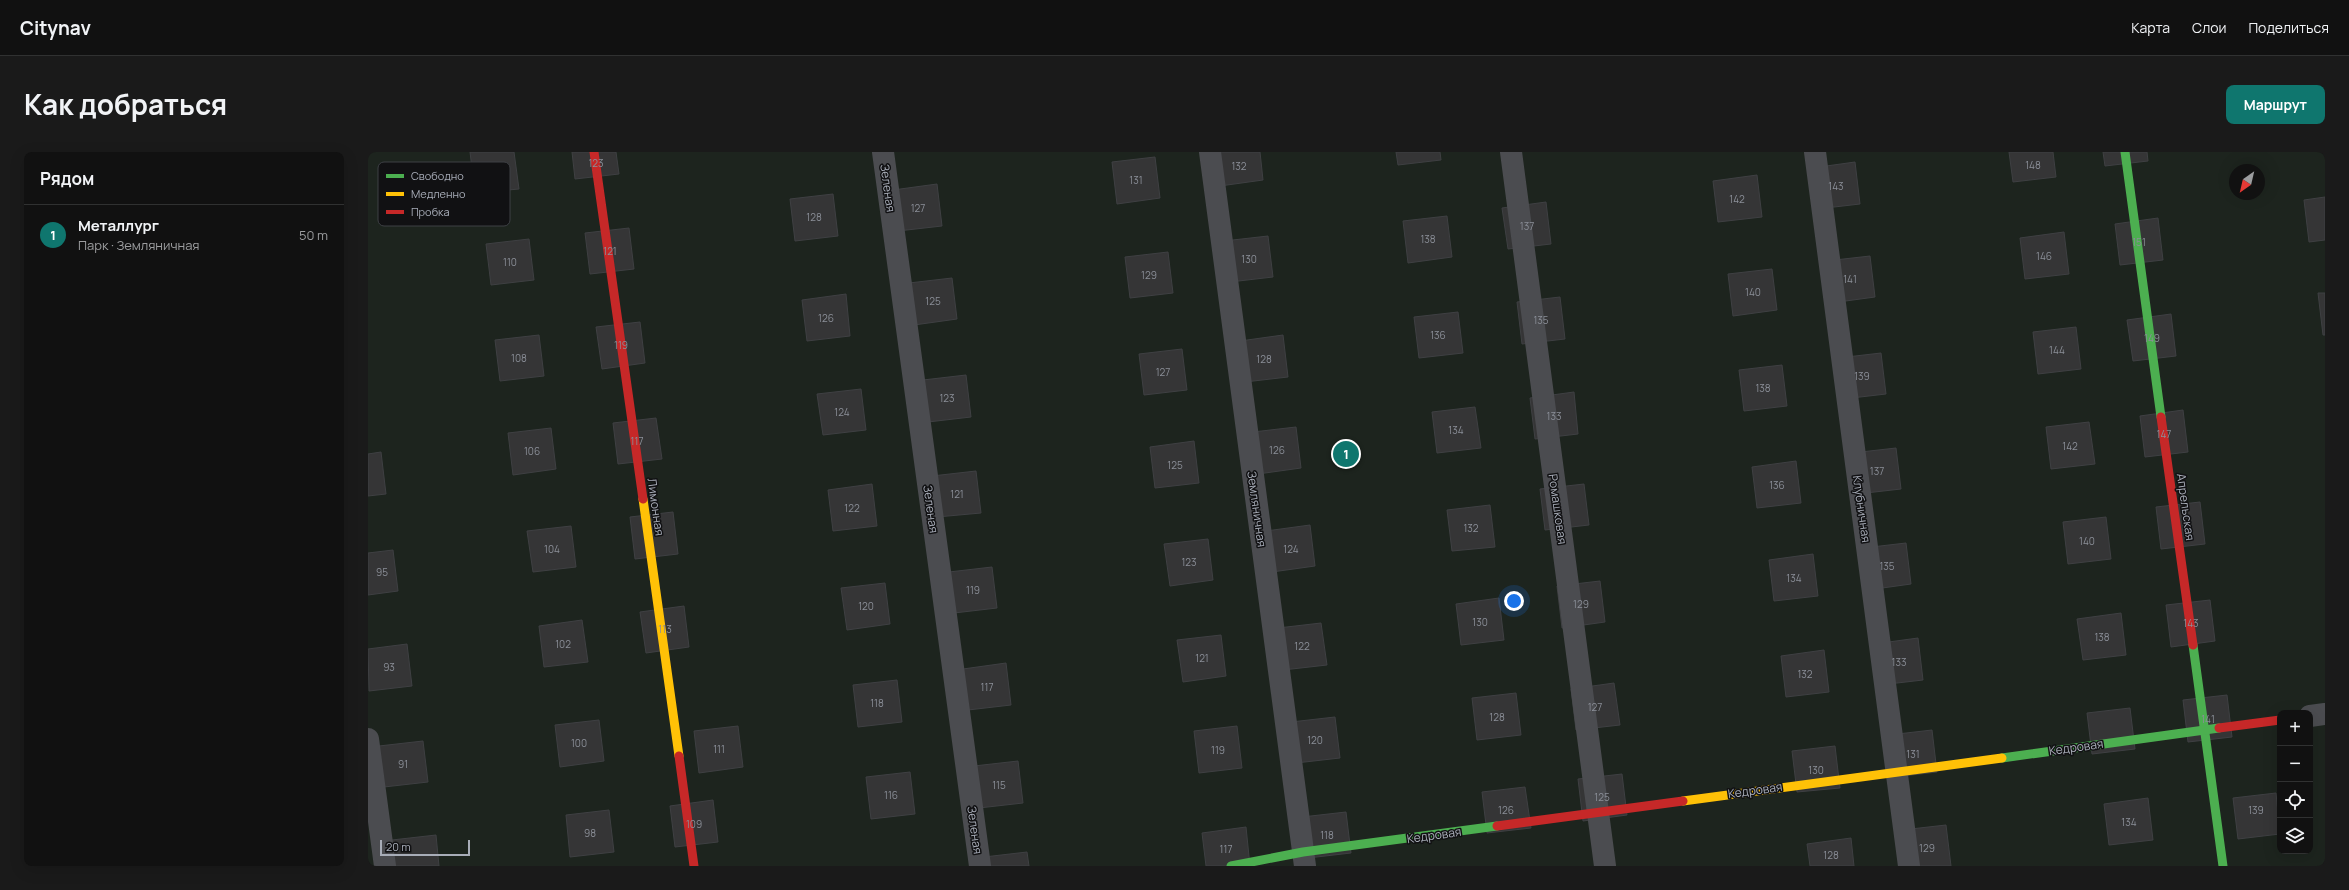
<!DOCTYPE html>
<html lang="ru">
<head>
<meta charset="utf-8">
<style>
  :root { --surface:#111; --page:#1a1a1a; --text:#f1f3f6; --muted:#9c9d9f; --line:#303131; --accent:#0f766e }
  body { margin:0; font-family:Manrope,sans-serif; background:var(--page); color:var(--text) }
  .controls { position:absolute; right:12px; bottom:12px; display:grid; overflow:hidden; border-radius:8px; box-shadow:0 4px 16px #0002 }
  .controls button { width:36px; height:36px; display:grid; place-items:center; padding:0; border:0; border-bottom:1px solid var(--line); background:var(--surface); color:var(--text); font:20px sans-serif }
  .compass { position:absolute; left:1861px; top:12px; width:36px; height:36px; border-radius:50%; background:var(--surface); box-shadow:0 4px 16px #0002; rotate:214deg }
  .scale { position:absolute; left:12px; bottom:10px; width:90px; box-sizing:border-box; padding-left:4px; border:2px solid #a8adb8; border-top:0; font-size:11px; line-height:14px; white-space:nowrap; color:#a8adb8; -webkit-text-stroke:3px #111113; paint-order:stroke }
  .you { position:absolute; left:1146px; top:449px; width:14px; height:14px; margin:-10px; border:3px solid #fff; border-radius:50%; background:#1a73e8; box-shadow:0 0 0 6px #1a73e833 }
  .badge { display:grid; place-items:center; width:26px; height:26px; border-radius:50%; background:var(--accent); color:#fff; font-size:13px; font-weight:700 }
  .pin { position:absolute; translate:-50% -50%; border:2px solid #fff; box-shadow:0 1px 4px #0006 }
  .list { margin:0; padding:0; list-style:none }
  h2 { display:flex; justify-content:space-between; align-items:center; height:52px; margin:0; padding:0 16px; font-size:17px }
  h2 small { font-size:13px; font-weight:400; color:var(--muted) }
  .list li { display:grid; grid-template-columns:26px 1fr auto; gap:12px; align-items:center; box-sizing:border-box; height:60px; padding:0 16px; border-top:1px solid var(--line) }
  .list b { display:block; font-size:15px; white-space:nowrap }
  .list p { margin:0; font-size:13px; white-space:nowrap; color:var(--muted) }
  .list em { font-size:13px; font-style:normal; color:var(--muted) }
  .icon { flex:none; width:22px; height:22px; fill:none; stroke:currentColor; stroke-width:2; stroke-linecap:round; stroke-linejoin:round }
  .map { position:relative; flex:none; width:1957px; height:714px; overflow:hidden; border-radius:8px }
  header { display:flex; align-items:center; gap:24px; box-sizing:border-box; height:56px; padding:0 20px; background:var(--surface); border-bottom:1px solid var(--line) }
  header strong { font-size:19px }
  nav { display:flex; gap:22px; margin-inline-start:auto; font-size:14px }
  .intro { display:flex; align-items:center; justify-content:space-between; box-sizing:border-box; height:96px; padding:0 24px }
  h1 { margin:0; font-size:28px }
  .button { padding:10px 18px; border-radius:8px; background:var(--accent); color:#fff; font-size:14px; font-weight:700 }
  main { display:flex; gap:24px; padding:0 24px }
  aside { flex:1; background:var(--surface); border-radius:8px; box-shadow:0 4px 16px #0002 }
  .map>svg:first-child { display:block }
</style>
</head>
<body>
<header>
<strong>Citynav</strong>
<nav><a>Карта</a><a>Слои</a><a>Поделиться</a></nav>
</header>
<div class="intro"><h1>Как добраться</h1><a class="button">Маршрут</a></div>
<main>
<aside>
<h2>Рядом<small></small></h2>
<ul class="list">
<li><span class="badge">1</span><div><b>Металлург</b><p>Парк · Земляничная</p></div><em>50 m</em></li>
</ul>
</aside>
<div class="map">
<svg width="1957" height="714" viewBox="0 0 1957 714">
  <rect width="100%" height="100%" fill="#171717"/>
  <!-- green -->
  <path fill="#1d241e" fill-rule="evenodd" d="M 0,0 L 1957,0 L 1957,714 L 0,714 ZM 1867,18 L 1891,18 L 1891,42 L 1867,42 ZM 1912,561 L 1942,561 L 1942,699 L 1912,699 Z"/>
  <!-- building -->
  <g fill="#353536" stroke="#3f4043">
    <path d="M 102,0 L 146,0 L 151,37 L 107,41 Z"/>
    <path d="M 204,0 L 248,0 L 251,22 L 207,27 Z"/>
    <path d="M 847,0 L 892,0 L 895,28 L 852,34 Z"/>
    <path d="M 1028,0 L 1072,0 L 1073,8 L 1030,13 Z"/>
    <path d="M 1641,0 L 1685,0 L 1688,25 L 1645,30 Z"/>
    <path d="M 1735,0 L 1779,0 L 1780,9 L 1737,14 Z"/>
    <path d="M 787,5 L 792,46 L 749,52 L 744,10 Z"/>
    <path d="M 1487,10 L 1492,52 L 1449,57 L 1444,16 Z"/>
    <path d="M 1389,23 L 1394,65 L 1350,70 L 1345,29 Z"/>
    <path d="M 569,32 L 574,74 L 530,79 L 525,38 Z"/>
    <path d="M 465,42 L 470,84 L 427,89 L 422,47 Z"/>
    <path d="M 1957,45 L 1957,88 L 1941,90 L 1936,48 Z"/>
    <path d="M 1178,50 L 1183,92 L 1140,97 L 1134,56 Z"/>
    <path d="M 1079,64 L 1084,105 L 1040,111 L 1035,69 Z"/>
    <path d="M 1790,66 L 1795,108 L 1752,113 L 1747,72 Z"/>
    <path d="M 261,76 L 266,117 L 222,122 L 217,81 Z"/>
    <path d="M 1696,80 L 1701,122 L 1657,127 L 1652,86 Z"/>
    <path d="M 900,84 L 905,125 L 862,130 L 856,89 Z"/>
    <path d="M 161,87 L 166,128 L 123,133 L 118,92 Z"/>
    <path d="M 800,100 L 805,141 L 762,146 L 757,105 Z"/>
    <path d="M 1502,104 L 1507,145 L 1463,151 L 1458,109 Z"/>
    <path d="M 1404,117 L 1409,158 L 1365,164 L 1360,122 Z"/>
    <path d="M 584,126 L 589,167 L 546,173 L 541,131 Z"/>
    <path d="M 1950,141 L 1957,141 L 1957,183 L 1955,183 Z"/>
    <path d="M 478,142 L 482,184 L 439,189 L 434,148 Z"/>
    <path d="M 1192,145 L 1197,187 L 1154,192 L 1149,150 Z"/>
    <path d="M 1090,160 L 1095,201 L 1051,206 L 1046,165 Z"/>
    <path d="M 1803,162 L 1808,204 L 1765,209 L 1759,168 Z"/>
    <path d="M 272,170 L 277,211 L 234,217 L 228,175 Z"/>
    <path d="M 1708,175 L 1713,217 L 1670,222 L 1665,180 Z"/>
    <path d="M 171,183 L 176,224 L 132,229 L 127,188 Z"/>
    <path d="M 915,183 L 920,225 L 877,230 L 872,189 Z"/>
    <path d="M 814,197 L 819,238 L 776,243 L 771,202 Z"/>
    <path d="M 1513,201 L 1518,242 L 1475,247 L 1470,206 Z"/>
    <path d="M 1414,213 L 1419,254 L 1376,259 L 1371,218 Z"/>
    <path d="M 598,223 L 603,265 L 560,270 L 555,228 Z"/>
    <path d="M 493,237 L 498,278 L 455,283 L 449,242 Z"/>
    <path d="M 1206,240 L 1210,282 L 1167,287 L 1162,246 Z"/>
    <path d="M 1107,255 L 1113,296 L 1069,301 L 1064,260 Z"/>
    <path d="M 1815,258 L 1820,300 L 1777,305 L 1772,264 Z"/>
    <path d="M 288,266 L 294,307 L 250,312 L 245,271 Z"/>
    <path d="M 1721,270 L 1727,312 L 1683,317 L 1678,275 Z"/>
    <path d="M 928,275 L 933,316 L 890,322 L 885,280 Z"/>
    <path d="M 183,276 L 188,317 L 145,323 L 140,281 Z"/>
    <path d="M 826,289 L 831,331 L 787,336 L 782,295 Z"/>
    <path d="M 1528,296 L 1533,337 L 1489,342 L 1484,301 Z"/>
    <path d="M 13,300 L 18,342 L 0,344 L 0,302 Z"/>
    <path d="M 1428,309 L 1433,351 L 1389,356 L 1384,315 Z"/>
    <path d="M 608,319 L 613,361 L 569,365 L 564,324 Z"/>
    <path d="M 504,332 L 509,374 L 465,379 L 460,338 Z"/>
    <path d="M 1216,332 L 1221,373 L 1177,378 L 1172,337 Z"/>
    <path d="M 1832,350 L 1837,392 L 1793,397 L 1788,355 Z"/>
    <path d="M 1122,353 L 1127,395 L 1084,399 L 1079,358 Z"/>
    <path d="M 305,360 L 310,402 L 267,407 L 262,365 Z"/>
    <path d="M 1738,365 L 1743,407 L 1700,412 L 1695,370 Z"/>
    <path d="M 942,373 L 947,414 L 904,420 L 898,379 Z"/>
    <path d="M 203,374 L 208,415 L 165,420 L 159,379 Z"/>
    <path d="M 840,387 L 845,428 L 802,434 L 796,392 Z"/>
    <path d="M 1538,391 L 1543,432 L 1500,438 L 1495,396 Z"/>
    <path d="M 25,398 L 30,439 L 0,443 L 0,401 Z"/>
    <path d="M 1445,402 L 1450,444 L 1406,449 L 1401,408 Z"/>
    <path d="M 624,415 L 629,456 L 586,461 L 581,420 Z"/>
    <path d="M 1232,429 L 1237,470 L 1194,476 L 1189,434 Z"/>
    <path d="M 517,431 L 522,472 L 479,478 L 473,436 Z"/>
    <path d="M 1131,446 L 1136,488 L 1093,493 L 1088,452 Z"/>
    <path d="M 1842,448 L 1847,489 L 1803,495 L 1798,453 Z"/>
    <path d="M 316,454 L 321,495 L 278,501 L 272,460 Z"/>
    <path d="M 1753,461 L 1758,503 L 1715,508 L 1709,467 Z"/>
    <path d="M 214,468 L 220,510 L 176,515 L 171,474 Z"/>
    <path d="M 953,471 L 959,513 L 915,518 L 910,476 Z"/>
    <path d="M 853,483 L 858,524 L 815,530 L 809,488 Z"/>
    <path d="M 1550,486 L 1555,528 L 1512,533 L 1506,492 Z"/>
    <path d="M 39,492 L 44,534 L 1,539 L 0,497 Z"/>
    <path d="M 1456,498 L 1461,540 L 1418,545 L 1413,504 Z"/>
    <path d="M 638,511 L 643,553 L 600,558 L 595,517 Z"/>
    <path d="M 529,528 L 534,570 L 490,575 L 485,533 Z"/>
    <path d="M 1246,531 L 1252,573 L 1208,578 L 1203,537 Z"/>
    <path d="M 1148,541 L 1153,583 L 1109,588 L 1104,546 Z"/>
    <path d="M 1859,543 L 1864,585 L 1820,590 L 1815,548 Z"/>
    <path d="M 1762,556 L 1767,597 L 1724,602 L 1719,561 Z"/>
    <path d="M 967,565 L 972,606 L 928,611 L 923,570 Z"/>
    <path d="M 231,568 L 236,609 L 192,615 L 187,573 Z"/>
    <path d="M 370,574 L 375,615 L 331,621 L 326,579 Z"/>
    <path d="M 869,574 L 874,616 L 831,621 L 826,579 Z"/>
    <path d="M 1564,578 L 1569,620 L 1526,625 L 1521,583 Z"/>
    <path d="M 55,589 L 60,630 L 16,635 L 11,594 Z"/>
    <path d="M 1467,594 L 1472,636 L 1429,640 L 1424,599 Z"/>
    <path d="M 650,609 L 655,651 L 611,656 L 606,614 Z"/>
    <path d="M 542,620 L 547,662 L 503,667 L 498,625 Z"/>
    <path d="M 1254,622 L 1259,663 L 1215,669 L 1210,627 Z"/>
    <path d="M 1157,635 L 1163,676 L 1119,681 L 1114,640 Z"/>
    <path d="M 1908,641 L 1912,682 L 1870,687 L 1865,646 Z"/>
    <path d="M 1780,646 L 1785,688 L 1741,693 L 1736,652 Z"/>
    <path d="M 345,648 L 350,690 L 307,695 L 302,654 Z"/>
    <path d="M 241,658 L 246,700 L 202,705 L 198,663 Z"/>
    <path d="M 978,660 L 983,701 L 940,706 L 934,665 Z"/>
    <path d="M 1578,673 L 1583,714 L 1539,714 L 1534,678 Z"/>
    <path d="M 878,675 L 882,714 L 838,714 L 834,681 Z"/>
    <path d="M 68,683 L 71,714 L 27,714 L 24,688 Z"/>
    <path d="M 1483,686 L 1486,714 L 1442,714 L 1439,692 Z"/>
    <path d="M 659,700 L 661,714 L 617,714 L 616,705 Z"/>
  </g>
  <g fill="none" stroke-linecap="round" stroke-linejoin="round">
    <!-- street -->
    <g stroke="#4b4c50" stroke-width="22">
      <path d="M 515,0 L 612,714"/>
      <path d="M 842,0 L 937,714"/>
      <path d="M 1143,0 L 1237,714"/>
      <path d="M 1447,0 L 1541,714"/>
      <path d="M 1942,564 L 1957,562"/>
      <path d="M 0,587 L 17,714"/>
    </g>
    <!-- fast -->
    <g stroke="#4caf50" stroke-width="9">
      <path d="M 1757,0 L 1793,265"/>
      <path d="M 1825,493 L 1855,714"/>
      <path d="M 1634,606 L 1851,576"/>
      <path d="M 863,714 L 935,700 L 1129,674"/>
    </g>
    <!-- slow -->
    <g stroke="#ffc107" stroke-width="9">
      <path d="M 275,347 L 311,604"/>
      <path d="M 1315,649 L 1634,606"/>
    </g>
    <!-- jam -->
    <g stroke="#c62828" stroke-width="9">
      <path d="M 226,0 L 275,347"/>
      <path d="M 1793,265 L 1825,493"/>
      <path d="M 1851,576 L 1912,568"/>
      <path d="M 311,604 L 326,714"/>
      <path d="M 1129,674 L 1315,649"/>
    </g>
  </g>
  <g text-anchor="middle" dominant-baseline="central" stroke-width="3" stroke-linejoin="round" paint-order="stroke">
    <!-- number labels -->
    <g font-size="10" fill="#8b8f98">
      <text x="228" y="11">123</text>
      <text x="1665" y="13">148</text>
      <text x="871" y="14">132</text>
      <text x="768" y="28">131</text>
      <text x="1468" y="34">143</text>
      <text x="1369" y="47">142</text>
      <text x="550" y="56">127</text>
      <text x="446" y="65">128</text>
      <text x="1159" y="74">137</text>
      <text x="1060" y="87">138</text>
      <text x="1771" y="90">151</text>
      <text x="242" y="99">121</text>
      <text x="1676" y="104">146</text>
      <text x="881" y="107">130</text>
      <text x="142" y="110">110</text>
      <text x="781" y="123">129</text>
      <text x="1482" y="127">141</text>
      <text x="1385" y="140">140</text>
      <text x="565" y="149">125</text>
      <text x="458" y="166">126</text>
      <text x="1173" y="168">135</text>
      <text x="1070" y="183">136</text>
      <text x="1784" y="186">149</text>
      <text x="253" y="193">119</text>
      <text x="1689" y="198">144</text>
      <text x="151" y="206">108</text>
      <text x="896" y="207">128</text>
      <text x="795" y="220">127</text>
      <text x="1494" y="224">139</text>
      <text x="1395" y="236">138</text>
      <text x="579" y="246">123</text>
      <text x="474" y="260">124</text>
      <text x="1186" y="264">133</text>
      <text x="1088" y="278">134</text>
      <text x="1796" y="282">147</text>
      <text x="269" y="289">117</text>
      <text x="1702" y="294">142</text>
      <text x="909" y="298">126</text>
      <text x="164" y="299">106</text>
      <text x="807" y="313">125</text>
      <text x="1509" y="319">137</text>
      <text x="1409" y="333">136</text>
      <text x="589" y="342">121</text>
      <text x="484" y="356">122</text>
      <text x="1103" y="376">132</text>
      <text x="1719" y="389">140</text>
      <text x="184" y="397">104</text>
      <text x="923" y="397">124</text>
      <text x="821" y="410">123</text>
      <text x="1519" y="414">135</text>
      <text x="14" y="420">95</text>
      <text x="1426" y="426">134</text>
      <text x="605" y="438">119</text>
      <text x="1213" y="452">129</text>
      <text x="498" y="454">120</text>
      <text x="1112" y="470">130</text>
      <text x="1823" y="471">143</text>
      <text x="297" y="477">113</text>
      <text x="1734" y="485">138</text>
      <text x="195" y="492">102</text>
      <text x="934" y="494">122</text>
      <text x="834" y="506">121</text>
      <text x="1531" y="510">133</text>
      <text x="21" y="515">93</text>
      <text x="1437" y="522">132</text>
      <text x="619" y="535">117</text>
      <text x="509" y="551">118</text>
      <text x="1227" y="555">127</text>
      <text x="1129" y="565">128</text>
      <text x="1840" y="567">141</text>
      <text x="947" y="588">120</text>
      <text x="211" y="591">100</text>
      <text x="351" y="597">111</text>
      <text x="850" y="598">119</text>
      <text x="1545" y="602">131</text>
      <text x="35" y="612">91</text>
      <text x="1448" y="618">130</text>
      <text x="631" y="633">115</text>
      <text x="523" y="643">116</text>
      <text x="1234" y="645">125</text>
      <text x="1138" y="658">126</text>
      <text x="1888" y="658">139</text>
      <text x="1761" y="670">134</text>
      <text x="326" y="672">109</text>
      <text x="222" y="681">98</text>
      <text x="959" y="683">118</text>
      <text x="1559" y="696">129</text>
      <text x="858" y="697">117</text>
      <text x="1463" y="703">128</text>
    </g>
    <!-- street labels -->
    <g font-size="12" fill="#a8adb8" stroke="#111113">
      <text transform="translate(520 36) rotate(82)">Зеленая</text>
      <text transform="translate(288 355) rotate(82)">Лимонная</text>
      <text transform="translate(1818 355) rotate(82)">Апрельская</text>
      <text transform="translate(563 357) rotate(82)">Зеленая</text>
      <text transform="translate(889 357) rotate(82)">Земляничная</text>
      <text transform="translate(1190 357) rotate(82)">Ромашковая</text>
      <text transform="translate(1494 357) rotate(82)">Клубничная</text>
      <text transform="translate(1708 595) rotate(-8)">Кедровая</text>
      <text transform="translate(1387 638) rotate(-8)">Кедровая</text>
      <text transform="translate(607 678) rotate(82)">Зеленая</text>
      <text transform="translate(1066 683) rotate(-8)">Кедровая</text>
    </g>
  </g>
  <!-- legend -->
  <rect x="10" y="10" width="132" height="64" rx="6" fill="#111113" stroke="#3e4045" stroke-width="1"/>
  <rect x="18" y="22" width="18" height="4" fill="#4caf50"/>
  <rect x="18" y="40" width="18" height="4" fill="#ffc107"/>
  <rect x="18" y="58" width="18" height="4" fill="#c62828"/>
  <g font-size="11" fill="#a8adb8">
    <text x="43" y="28">Свободно</text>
    <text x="43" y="46">Медленно</text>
    <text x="43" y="64">Пробка</text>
  </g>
</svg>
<div class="controls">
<button>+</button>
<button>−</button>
<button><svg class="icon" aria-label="locate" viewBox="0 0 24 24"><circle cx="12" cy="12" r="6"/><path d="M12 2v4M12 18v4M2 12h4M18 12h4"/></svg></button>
<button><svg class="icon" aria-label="layers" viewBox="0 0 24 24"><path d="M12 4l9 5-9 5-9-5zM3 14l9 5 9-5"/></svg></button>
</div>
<svg class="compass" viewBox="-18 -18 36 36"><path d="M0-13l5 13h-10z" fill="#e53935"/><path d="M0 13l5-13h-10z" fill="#9c9d9f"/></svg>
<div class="scale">20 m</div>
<div class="you"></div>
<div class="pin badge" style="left:978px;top:302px">1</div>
</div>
</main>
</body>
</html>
